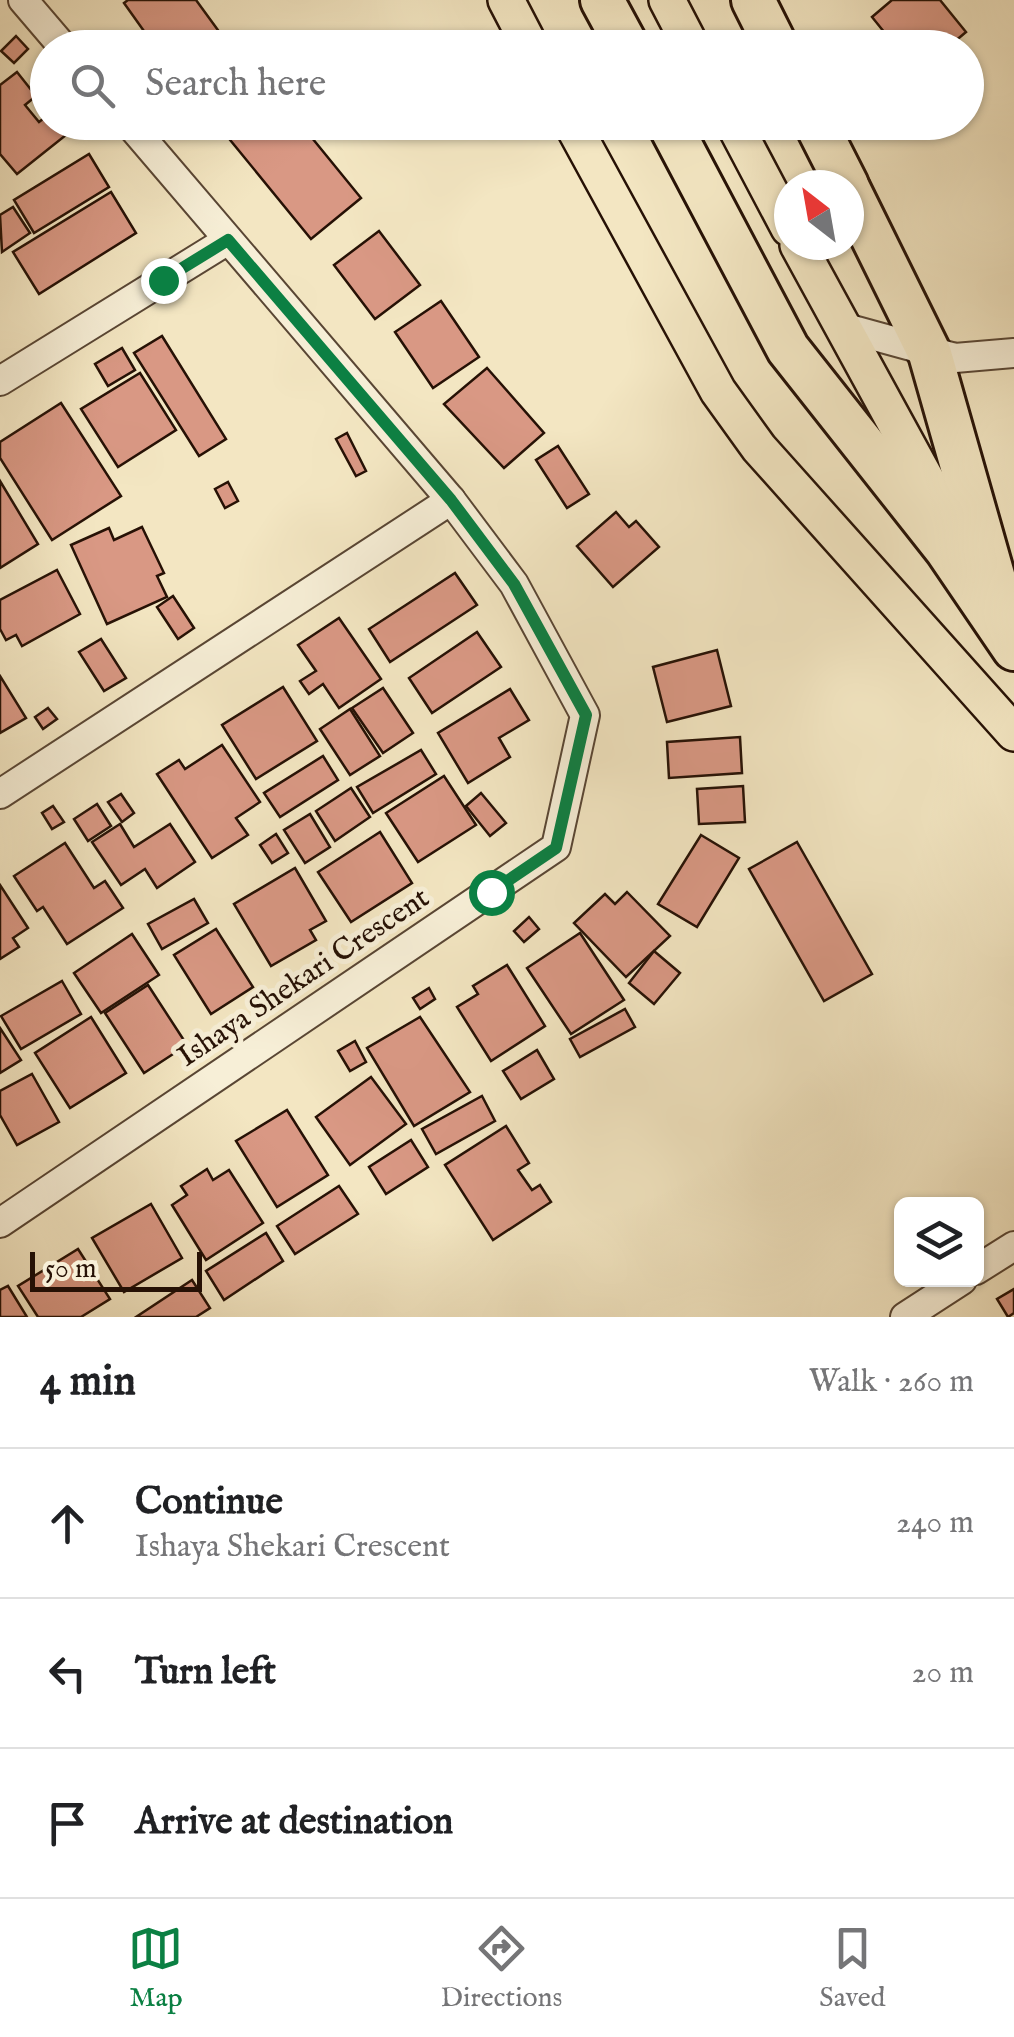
<!DOCTYPE html>
<html lang="en">
<head>
<meta charset="utf-8">
<style>
  :root { --surface:#fff; --page:#f2f2f2; --text:#202124; --muted:#757577; --line:#e0e0e0; --accent:#0b8043 }
  body { margin:0; font-family:"IM FELL English",serif; background:var(--page); color:var(--text) }
  .controls { position:absolute; right:30px; bottom:30px; display:grid; overflow:hidden; border-radius:15px; box-shadow:0 2px 8px #0004 }
  .controls button { width:90px; height:90px; display:grid; place-items:center; padding:0; border:0; border-bottom:2px solid var(--line); background:var(--surface); color:var(--text); font:50px sans-serif }
  .compass { position:absolute; left:774px; top:170px; width:90px; height:90px; border-radius:50%; background:var(--surface); box-shadow:0 2px 8px #0004; rotate:329deg }
  .scale { position:absolute; left:30px; bottom:25px; width:172px; box-sizing:border-box; padding-left:10px; border:5px solid #261105; border-top:0; font-size:28px; line-height:35px; white-space:nowrap; color:#261105; -webkit-text-stroke:8px #f7efd7; paint-order:stroke }
  .stop { position:absolute; width:30px; height:30px; margin:-22px; border:8px solid #0b8043; border-radius:50%; background:#fff }
  .stop.end { background:#0b8043; border-color:#fff; box-shadow:0 2px 10px #0008 }
  .list { margin:0; padding:0; list-style:none }
  h2 { display:flex; justify-content:space-between; align-items:center; height:130px; margin:0; padding:0 40px; font-size:42px }
  h2 small { font-size:32px; font-weight:400; color:var(--muted) }
  .list li { display:grid; grid-template-columns:65px 1fr auto; gap:30px; align-items:center; box-sizing:border-box; height:150px; padding:0 40px; border-top:2px solid var(--line) }
  .list b { display:block; font-size:38px; white-space:nowrap }
  .list p { margin:0; font-size:32px; white-space:nowrap; color:var(--muted) }
  .list em { font-size:32px; font-style:normal; color:var(--muted) }
  .icon { flex:none; width:55px; height:55px; fill:none; stroke:currentColor; stroke-width:2; stroke-linecap:round; stroke-linejoin:round }
  .map { position:relative; flex:none; width:1014px; height:1317px; overflow:hidden }
  .search { position:absolute; background:var(--surface); box-shadow:0 2px 8px #0004; left:30px; right:30px; top:30px; height:110px; display:flex; align-items:center; gap:25px; box-sizing:border-box; padding:0 35px; border-radius:55px; color:var(--muted); font-size:38px }
  .sheet { height:580px; background:var(--surface) }
  nav { display:flex; justify-content:space-around; align-items:center; box-sizing:border-box; height:140px; border-top:2px solid var(--line); background:var(--surface); font-size:28px; color:var(--muted) }
  nav a { display:grid; justify-items:center; gap:5px }
  nav .on { color:var(--accent) }
  .map>svg:first-child { display:block }
</style>
</head>
<body>
<div class="map">
<svg width="1014" height="1317" viewBox="0 0 1014 1317">
  <rect width="100%" height="100%" fill="#f3e6c2"/>
  <filter id="stains"><feTurbulence type="fractalNoise" baseFrequency=".002" numOctaves="4"/><feColorMatrix values="0 0 0 0 .2 0 0 0 0 .09 0 0 0 0 .02 0 0 0 .5 -.17"/></filter>
  <radialGradient id="worn" r=".72"><stop offset=".6" stop-color="#630" stop-opacity="0"/><stop offset="1" stop-color="#630" stop-opacity=".3"/></radialGradient>
  <!-- building -->
  <g fill="#d99884" stroke="#261105" stroke-width="2.5">
    <path d="M 128,0 L 196,0 L 231,48 L 156,48 L 124,3 Z"/>
    <path d="M 940,0 L 966,32 L 947,48 L 897,48 L 872,17 L 892,0 Z"/>
    <path d="M 16,36 L 28,49 L 14,63 L 1,51 Z"/>
    <path d="M 17,72 L 36,96 L 25,105 L 39,122 L 48,115 L 48,122 L 58,122 L 66,135 L 17,174 L 0,154 L 0,85 Z"/>
    <path d="M 230,122 L 299,122 L 361,198 L 311,239 L 222,130 Z"/>
    <path d="M 89,154 L 109,187 L 34,233 L 14,200 Z"/>
    <path d="M 111,192 L 136,233 L 39,294 L 13,252 Z"/>
    <path d="M 13,207 L 30,233 L 2,252 L 0,215 Z"/>
    <path d="M 379,231 L 420,285 L 375,319 L 334,265 Z"/>
    <path d="M 441,301 L 479,357 L 433,388 L 395,332 Z"/>
    <path d="M 162,336 L 226,439 L 199,456 L 134,353 Z"/>
    <path d="M 122,348 L 135,370 L 108,386 L 95,364 Z"/>
    <path d="M 487,368 L 544,433 L 504,468 L 444,404 Z"/>
    <path d="M 140,373 L 176,430 L 118,467 L 81,409 Z"/>
    <path d="M 61,403 L 121,496 L 52,540 L 0,458 L 0,442 Z"/>
    <path d="M 347,433 L 366,471 L 356,476 L 336,439 Z"/>
    <path d="M 558,446 L 589,494 L 567,508 L 536,460 Z"/>
    <path d="M 0,481 L 38,544 L 0,568 Z"/>
    <path d="M 228,482 L 238,501 L 225,508 L 215,489 Z"/>
    <path d="M 616,512 L 629,527 L 636,521 L 659,547 L 613,587 L 577,546 Z"/>
    <path d="M 142,527 L 164,573 L 157,576 L 167,597 L 107,624 L 71,545 L 109,528 L 114,540 Z"/>
    <path d="M 57,570 L 80,614 L 22,646 L 16,635 L 6,640 L 0,629 L 0,600 Z"/>
    <path d="M 455,573 L 477,605 L 390,662 L 369,629 Z"/>
    <path d="M 173,596 L 194,628 L 178,639 L 157,607 Z"/>
    <path d="M 339,618 L 381,679 L 339,708 L 323,684 L 309,694 L 300,681 L 316,671 L 298,645 Z"/>
    <path d="M 477,632 L 501,667 L 432,713 L 409,678 Z"/>
    <path d="M 101,639 L 126,678 L 104,691 L 79,652 Z"/>
    <path d="M 717,650 L 731,706 L 667,722 L 653,667 Z"/>
    <path d="M 0,676 L 26,718 L 0,733 Z"/>
    <path d="M 283,687 L 317,741 L 256,779 L 222,725 Z"/>
    <path d="M 383,688 L 413,733 L 383,753 L 352,708 Z"/>
    <path d="M 510,689 L 529,720 L 499,738 L 510,757 L 468,783 L 438,733 Z"/>
    <path d="M 48,708 L 57,719 L 43,729 L 35,717 Z"/>
    <path d="M 350,709 L 380,756 L 350,775 L 320,729 Z"/>
    <path d="M 740,737 L 742,773 L 669,778 L 667,742 Z"/>
    <path d="M 222,745 L 260,802 L 236,818 L 248,835 L 212,858 L 157,774 L 179,760 L 185,769 Z"/>
    <path d="M 421,750 L 436,774 L 373,813 L 357,787 Z"/>
    <path d="M 323,756 L 338,780 L 280,817 L 264,793 Z"/>
    <path d="M 444,776 L 476,825 L 418,862 L 386,813 Z"/>
    <path d="M 743,786 L 745,822 L 699,824 L 697,789 Z"/>
    <path d="M 351,788 L 370,817 L 335,841 L 316,811 Z"/>
    <path d="M 481,793 L 506,823 L 490,836 L 466,806 Z"/>
    <path d="M 121,794 L 134,813 L 122,822 L 108,802 Z"/>
    <path d="M 97,804 L 111,826 L 88,841 L 74,819 Z"/>
    <path d="M 53,806 L 64,822 L 52,829 L 42,813 Z"/>
    <path d="M 310,814 L 330,847 L 305,863 L 284,830 Z"/>
    <path d="M 120,824 L 134,847 L 170,824 L 195,862 L 157,888 L 145,869 L 121,885 L 92,842 Z"/>
    <path d="M 380,832 L 412,883 L 351,922 L 318,872 Z"/>
    <path d="M 276,834 L 288,853 L 272,863 L 260,845 Z"/>
    <path d="M 701,835 L 739,858 L 697,927 L 658,904 Z"/>
    <path d="M 797,842 L 872,974 L 824,1001 L 749,869 Z"/>
    <path d="M 65,843 L 94,888 L 105,881 L 123,908 L 67,944 L 43,907 L 37,911 L 14,876 Z"/>
    <path d="M 295,868 L 326,921 L 310,930 L 316,940 L 271,966 L 234,904 Z"/>
    <path d="M 0,885 L 28,928 L 13,938 L 19,947 L 0,959 Z"/>
    <path d="M 627,892 L 670,936 L 626,977 L 574,923 L 605,894 L 615,904 Z"/>
    <path d="M 194,899 L 208,923 L 162,949 L 148,924 Z"/>
    <path d="M 529,917 L 539,929 L 524,942 L 514,931 Z"/>
    <path d="M 216,929 L 253,987 L 211,1014 L 174,955 Z"/>
    <path d="M 580,933 L 624,1000 L 571,1034 L 527,968 Z"/>
    <path d="M 132,934 L 159,975 L 101,1013 L 74,973 Z"/>
    <path d="M 654,951 L 680,973 L 654,1004 L 629,983 Z"/>
    <path d="M 507,965 L 545,1026 L 491,1061 L 457,1007 L 478,994 L 473,986 Z"/>
    <path d="M 62,981 L 81,1014 L 21,1049 L 1,1016 Z"/>
    <path d="M 148,985 L 187,1045 L 144,1073 L 105,1013 Z"/>
    <path d="M 429,988 L 435,999 L 420,1009 L 413,998 Z"/>
    <path d="M 625,1009 L 635,1027 L 580,1057 L 570,1039 Z"/>
    <path d="M 91,1017 L 126,1073 L 70,1108 L 35,1053 Z"/>
    <path d="M 420,1017 L 470,1092 L 414,1126 L 367,1048 Z"/>
    <path d="M 0,1028 L 21,1060 L 0,1073 Z"/>
    <path d="M 355,1041 L 366,1062 L 350,1071 L 338,1051 Z"/>
    <path d="M 537,1050 L 554,1079 L 521,1099 L 503,1071 Z"/>
    <path d="M 32,1074 L 59,1122 L 17,1145 L 0,1115 L 0,1091 Z"/>
    <path d="M 371,1077 L 406,1124 L 350,1165 L 316,1117 Z"/>
    <path d="M 482,1096 L 495,1121 L 436,1154 L 422,1129 Z"/>
    <path d="M 287,1110 L 328,1175 L 277,1207 L 236,1141 Z"/>
    <path d="M 506,1126 L 529,1163 L 518,1170 L 532,1190 L 540,1185 L 551,1202 L 493,1240 L 445,1165 Z"/>
    <path d="M 411,1140 L 428,1167 L 386,1194 L 369,1167 Z"/>
    <path d="M 207,1169 L 213,1180 L 229,1170 L 263,1223 L 206,1260 L 172,1205 L 187,1195 L 181,1186 Z"/>
    <path d="M 339,1186 L 358,1214 L 295,1254 L 277,1226 Z"/>
    <path d="M 151,1204 L 182,1258 L 124,1292 L 92,1238 Z"/>
    <path d="M 266,1233 L 283,1261 L 224,1300 L 206,1271 Z"/>
    <path d="M 78,1249 L 110,1299 L 81,1317 L 38,1317 L 18,1286 Z"/>
    <path d="M 192,1280 L 210,1308 L 196,1317 L 136,1317 Z"/>
    <path d="M 8,1286 L 27,1317 L 0,1317 L 0,1290 Z"/>
    <path d="M 1014,1289 L 1014,1313 L 1008,1317 L 997,1299 Z"/>
  </g>
  <g fill="none" stroke-linecap="round" stroke-linejoin="round">
    <defs>
      <g id="minor">
        <path d="M 23,0 L 64,48"/>
        <path d="M 842,327 L 955,358 L 1014,353"/>
        <path d="M 0,381 L 228,240"/>
        <path d="M 0,794 L 451,500"/>
        <path d="M 0,1223 L 556,847 L 585,715 L 514,584 L 451,500 L 128,122"/>
        <path d="M 976,1270 L 1014,1246"/>
        <path d="M 905,1317 L 962,1280"/>
      </g>
      <g id="major">
        <path d="M 506,0 L 531,48"/>
        <path d="M 667,0 L 692,48"/>
        <path d="M 571,122 L 718,391 L 759,448 L 1014,733"/>
        <path d="M 733,122 L 789,228"/>
        <path d="M 798,245 L 967,554"/>
      </g>
      <g id="highway">
        <path d="M 602,0 L 628,48"/>
        <path d="M 753,0 L 777,48"/>
        <path d="M 668,122 L 788,349 L 946,549 L 1014,649"/>
        <path d="M 815,122 L 847,185"/>
        <path d="M 849,190 L 930,354 L 1004,614"/>
      </g>
    </defs>
    <!-- minor casing -->
    <use href="#minor" stroke="#594634" stroke-width="32"/>
    <!-- major casing -->
    <use href="#major" stroke="#261105" stroke-width="40"/>
    <!-- highway casing -->
    <use href="#highway" stroke="#261105" stroke-width="48"/>
    <!-- minor -->
    <use href="#minor" stroke="#f7efd7" stroke-width="28"/>
    <!-- major -->
    <use href="#major" stroke="#f3e6c2" stroke-width="35"/>
    <!-- highway -->
    <use href="#highway" stroke="#f3e6c2" stroke-width="42"/>
  </g>
  <g fill="none" stroke-linecap="round" stroke-linejoin="round">
    <!-- route -->
    <path stroke="#0b8043" stroke-width="12" d="M 163,280 L 228,240 L 451,500 L 514,584 L 586,715 L 556,848 L 491,892"/>
  </g>
  <g text-anchor="middle" dominant-baseline="central" stroke-width="10" stroke-linejoin="round" paint-order="stroke">
    <!-- street labels -->
    <g font-size="30" fill="#261105" stroke="#f7efd7">
      <text transform="translate(304 978) rotate(-34)">Ishaya Shekari Crescent</text>
    </g>
  </g>
  <rect width="100%" height="100%" filter="url(#stains)"/>
  <rect width="100%" height="100%" fill="url(#worn)"/>
</svg>
<div class="controls">
<button><svg class="icon" aria-label="layers" viewBox="0 0 24 24"><path d="M12 4l9 5-9 5-9-5zM3 14l9 5 9-5"/></svg></button>
</div>
<svg class="compass" viewBox="-18 -18 36 36"><path d="M0-13l5 13h-10z" fill="#e53935"/><path d="M0 13l5-13h-10z" fill="#757577"/></svg>
<div class="scale">50 m</div>
<div class="stop" style="left:491px;top:892px"></div>
<div class="stop end" style="left:163px;top:280px"></div>
<div class="search"><svg class="icon" aria-label="search" viewBox="0 0 24 24"><circle cx="10" cy="10" r="6"/><path d="M15 15l6 6"/></svg>Search here</div>
</div>
<section class="sheet">
<h2>4 min<small>Walk · 260 m</small></h2>
<ul class="list">
<li><svg class="icon" aria-label="ahead" viewBox="0 0 24 24"><path d="M12 20V5M6 11l6-6 6 6"/></svg><div><b>Continue</b><p>Ishaya Shekari Crescent</p></div><em>240 m</em></li>
<li><svg class="icon" aria-label="left" viewBox="0 0 24 24"><path d="M17 20v-9H6M10 6l-5 5 5 5"/></svg><div><b>Turn left</b></div><em>20 m</em></li>
<li><svg class="icon" aria-label="arrive" viewBox="0 0 24 24"><path d="M6 21V4h12l-3 4 3 4H6"/></svg><div><b>Arrive at destination</b></div></li>
</ul>
</section>
<nav>
<a class="on"><svg class="icon" aria-label="map" viewBox="0 0 24 24"><path d="M3 6l6-2 6 2 6-2v14l-6 2-6-2-6 2zM9 4v14M15 6v14"/></svg>Map</a>
<a><svg class="icon" aria-label="directions" viewBox="0 0 24 24"><path d="M12 3l9 9-9 9-9-9zM9 14v-3h6M13 9l2 2-2 2"/></svg>Directions</a>
<a><svg class="icon" aria-label="saved" viewBox="0 0 24 24"><path d="M7 4h10v16l-5-4-5 4z"/></svg>Saved</a>
</nav>
</body>
</html>
